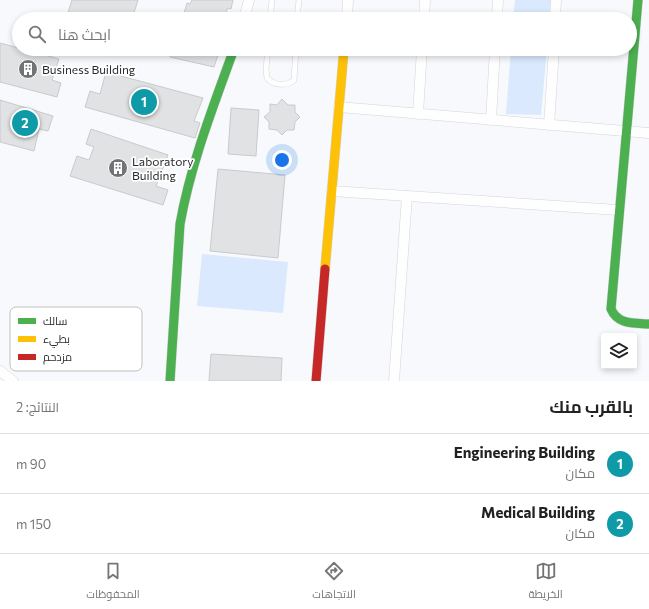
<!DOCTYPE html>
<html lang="ar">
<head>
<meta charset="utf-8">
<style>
  :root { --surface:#fff; --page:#f2f2f2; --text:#222; --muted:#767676; --line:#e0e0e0; --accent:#727375 }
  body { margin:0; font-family:Commissioner,Cairo,sans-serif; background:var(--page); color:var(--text); direction:rtl }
  .controls { position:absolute; right:12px; bottom:12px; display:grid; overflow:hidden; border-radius:4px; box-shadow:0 2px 6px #0003 }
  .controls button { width:36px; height:36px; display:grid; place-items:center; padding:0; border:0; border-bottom:1px solid var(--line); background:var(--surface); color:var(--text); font:20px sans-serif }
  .you { position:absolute; left:282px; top:160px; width:14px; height:14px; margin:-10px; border:3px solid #fff; border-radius:50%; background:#1a73e8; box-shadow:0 0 0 6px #1a73e833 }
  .badge { display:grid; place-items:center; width:26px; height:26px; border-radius:50%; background:var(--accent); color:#fff; font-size:13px; font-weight:700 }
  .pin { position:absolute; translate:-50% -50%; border:2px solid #fff; box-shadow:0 1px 4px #0006 }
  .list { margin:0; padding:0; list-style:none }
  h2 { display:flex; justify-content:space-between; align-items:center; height:52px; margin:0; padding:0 16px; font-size:17px }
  h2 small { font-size:13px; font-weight:400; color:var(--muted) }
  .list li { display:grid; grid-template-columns:26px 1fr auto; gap:12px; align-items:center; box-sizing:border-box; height:60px; padding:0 16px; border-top:1px solid var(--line) }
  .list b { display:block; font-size:15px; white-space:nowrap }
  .list p { margin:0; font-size:13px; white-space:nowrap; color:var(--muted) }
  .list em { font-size:13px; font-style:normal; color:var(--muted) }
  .icon { flex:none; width:22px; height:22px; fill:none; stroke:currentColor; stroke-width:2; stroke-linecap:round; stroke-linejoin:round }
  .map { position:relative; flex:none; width:649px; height:381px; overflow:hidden; direction:ltr }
  .search { position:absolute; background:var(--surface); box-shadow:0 2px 6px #0003; left:12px; right:12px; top:12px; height:44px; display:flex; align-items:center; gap:10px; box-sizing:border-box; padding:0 14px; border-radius:22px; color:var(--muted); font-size:15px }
  .sheet { height:172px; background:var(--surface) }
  nav { display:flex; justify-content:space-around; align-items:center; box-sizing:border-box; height:56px; border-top:1px solid var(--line); background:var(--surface); font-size:11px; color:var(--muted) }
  nav a { display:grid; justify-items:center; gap:2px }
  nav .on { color:var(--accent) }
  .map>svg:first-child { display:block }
</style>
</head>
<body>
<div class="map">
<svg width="649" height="381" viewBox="0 0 649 381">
  <rect width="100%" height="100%" fill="#f7f9fc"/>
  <!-- green -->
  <g fill="#dae9fd">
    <path d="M 515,0 L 551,0 L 549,19 L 513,19 Z"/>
    <path d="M 511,49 L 547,49 L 541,115 L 506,114 Z"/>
    <path d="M 202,254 L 288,262 L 283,313 L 197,306 Z"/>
  </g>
  <!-- building -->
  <g fill="#e0e2e4" stroke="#c9cacd">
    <path d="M 72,0 L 138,0 L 132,19 L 66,19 Z"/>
    <path d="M 192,0 L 233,0 L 231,9 L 228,8 L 226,12 L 229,14 L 228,19 L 183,17 L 187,3 L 190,4 Z"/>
    <path d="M 0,43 L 59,59 L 52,80 L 61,83 L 57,97 L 0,82 Z"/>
    <path d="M 173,49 L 216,49 L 215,51 L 219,52 L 214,67 L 170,57 Z"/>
    <path d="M 106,72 L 203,98 L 194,121 L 200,123 L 195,138 L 85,107 L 90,91 L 100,94 Z"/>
    <path d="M 282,99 L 288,105 L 295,105 L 295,112 L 300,117 L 295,122 L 294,130 L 287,130 L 282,135 L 277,130 L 269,129 L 269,122 L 264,117 L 270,112 L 270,104 L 277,105 Z"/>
    <path d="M 0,100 L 53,116 L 48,131 L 39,129 L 34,151 L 0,142 Z"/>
    <path d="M 231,108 L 259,110 L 256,156 L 228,154 Z"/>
    <path d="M 91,129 L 168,155 L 156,186 L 168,190 L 163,205 L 70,176 L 77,156 L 89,160 L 94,147 L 86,144 Z"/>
    <path d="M 218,169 L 285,175 L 278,258 L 210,251 Z"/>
    <path d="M 211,354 L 282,358 L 281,381 L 209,381 Z"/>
  </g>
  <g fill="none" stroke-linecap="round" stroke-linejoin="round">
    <defs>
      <g id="lane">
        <path d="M 270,19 L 272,0"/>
        <path d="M 297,19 L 299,0"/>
        <path d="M 268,49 L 266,69 L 267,78 C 273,85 286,87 294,80 L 296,49"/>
      </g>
      <g id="street">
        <path d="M 244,19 L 249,0"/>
        <path d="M 347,19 L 348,0"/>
        <path d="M 424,19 L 425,0"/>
        <path d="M 497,19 L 498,0"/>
        <path d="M 555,19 L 556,0"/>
        <path d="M 339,107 L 649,133"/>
        <path d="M 418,114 L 422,49"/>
        <path d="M 491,120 L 495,49"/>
        <path d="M 549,125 L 554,49"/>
        <path d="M 332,191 L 618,210"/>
        <path d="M 0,371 L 13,381"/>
        <path d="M 394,381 L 407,196"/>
      </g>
      <g id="fast">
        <path d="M 638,0 L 611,309 C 618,325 634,323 649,324"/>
        <path d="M 170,381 L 180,224 C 191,163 213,107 234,49"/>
      </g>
      <path id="slow" d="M 325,269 L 344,49"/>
      <path id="jam" d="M 316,381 L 325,269"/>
    </defs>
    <!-- lane casing -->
    <use href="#lane" stroke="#d3d5d7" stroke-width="6"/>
    <!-- street casing -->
    <use href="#street" stroke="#d3d5d7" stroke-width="11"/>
    <!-- fast casing -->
    <use href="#fast" stroke="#d3d5d7" stroke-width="10"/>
    <!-- slow casing -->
    <use href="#slow" stroke="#d3d5d7" stroke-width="10"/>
    <!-- jam casing -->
    <use href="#jam" stroke="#d3d5d7" stroke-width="10"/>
    <!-- lane -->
    <use href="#lane" stroke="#fefeff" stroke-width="5"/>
    <!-- street -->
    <use href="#street" stroke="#fefeff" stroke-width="10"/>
    <!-- fast -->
    <use href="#fast" stroke="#4caf50" stroke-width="9"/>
    <!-- slow -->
    <use href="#slow" stroke="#ffc107" stroke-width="9"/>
    <!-- jam -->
    <use href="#jam" stroke="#c62828" stroke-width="9"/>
  </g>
  <!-- icons -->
  <defs>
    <symbol id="building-disc" viewBox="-11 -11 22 22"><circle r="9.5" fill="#727375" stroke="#fff"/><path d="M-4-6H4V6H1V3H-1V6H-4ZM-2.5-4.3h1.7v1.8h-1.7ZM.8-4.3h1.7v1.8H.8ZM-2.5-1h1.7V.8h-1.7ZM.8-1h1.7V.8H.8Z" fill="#fff"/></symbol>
  </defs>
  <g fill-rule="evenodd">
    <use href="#building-disc" x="17" y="58" width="22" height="22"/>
    <use href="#building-disc" x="107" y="157" width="22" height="22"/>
  </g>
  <g text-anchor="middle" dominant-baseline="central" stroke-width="3.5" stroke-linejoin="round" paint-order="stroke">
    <!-- poi labels -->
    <g font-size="12" fill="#2a2b2d" stroke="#fff" text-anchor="start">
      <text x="42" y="69">Business Building</text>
      <text x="132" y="161">Laboratory<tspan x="132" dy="14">Building</tspan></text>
    </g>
  </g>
  <!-- legend -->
  <rect x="10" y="307" width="132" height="64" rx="6" fill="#fff" stroke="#bfbfc0" stroke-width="1"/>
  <rect x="18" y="318" width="18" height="6" fill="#4caf50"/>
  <rect x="18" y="336" width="18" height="6" fill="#ffc107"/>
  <rect x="18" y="354" width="18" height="6" fill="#c62828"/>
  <g font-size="11" fill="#2a2b2d">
    <text x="43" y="325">سالك</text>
    <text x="43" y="343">بطيء</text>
    <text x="43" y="361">مزدحم</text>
  </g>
</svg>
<div class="controls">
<button><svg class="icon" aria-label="layers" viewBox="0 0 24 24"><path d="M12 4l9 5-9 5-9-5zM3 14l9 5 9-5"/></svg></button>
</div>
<div class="you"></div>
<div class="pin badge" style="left:144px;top:102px;background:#0f9aa8">1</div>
<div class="pin badge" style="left:25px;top:123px;background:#0f9aa8">2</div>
<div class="search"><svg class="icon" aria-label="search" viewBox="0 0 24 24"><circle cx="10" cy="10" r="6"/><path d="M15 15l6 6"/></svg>ابحث هنا</div>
</div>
<section class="sheet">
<h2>بالقرب منك<small>النتائج: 2</small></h2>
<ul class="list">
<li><span class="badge" style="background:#0f9aa8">1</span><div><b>Engineering Building</b><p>مكان</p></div><em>90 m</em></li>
<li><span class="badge" style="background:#0f9aa8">2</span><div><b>Medical Building</b><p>مكان</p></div><em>150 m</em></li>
</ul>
</section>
<nav>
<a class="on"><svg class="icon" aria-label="map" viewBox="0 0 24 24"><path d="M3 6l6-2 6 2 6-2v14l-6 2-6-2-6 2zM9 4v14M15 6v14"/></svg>الخريطة</a>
<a><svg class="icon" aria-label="directions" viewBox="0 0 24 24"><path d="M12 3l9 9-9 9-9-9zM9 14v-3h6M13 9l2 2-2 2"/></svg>الاتجاهات</a>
<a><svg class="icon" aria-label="saved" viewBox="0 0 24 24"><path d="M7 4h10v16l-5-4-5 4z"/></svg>المحفوظات</a>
</nav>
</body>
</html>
